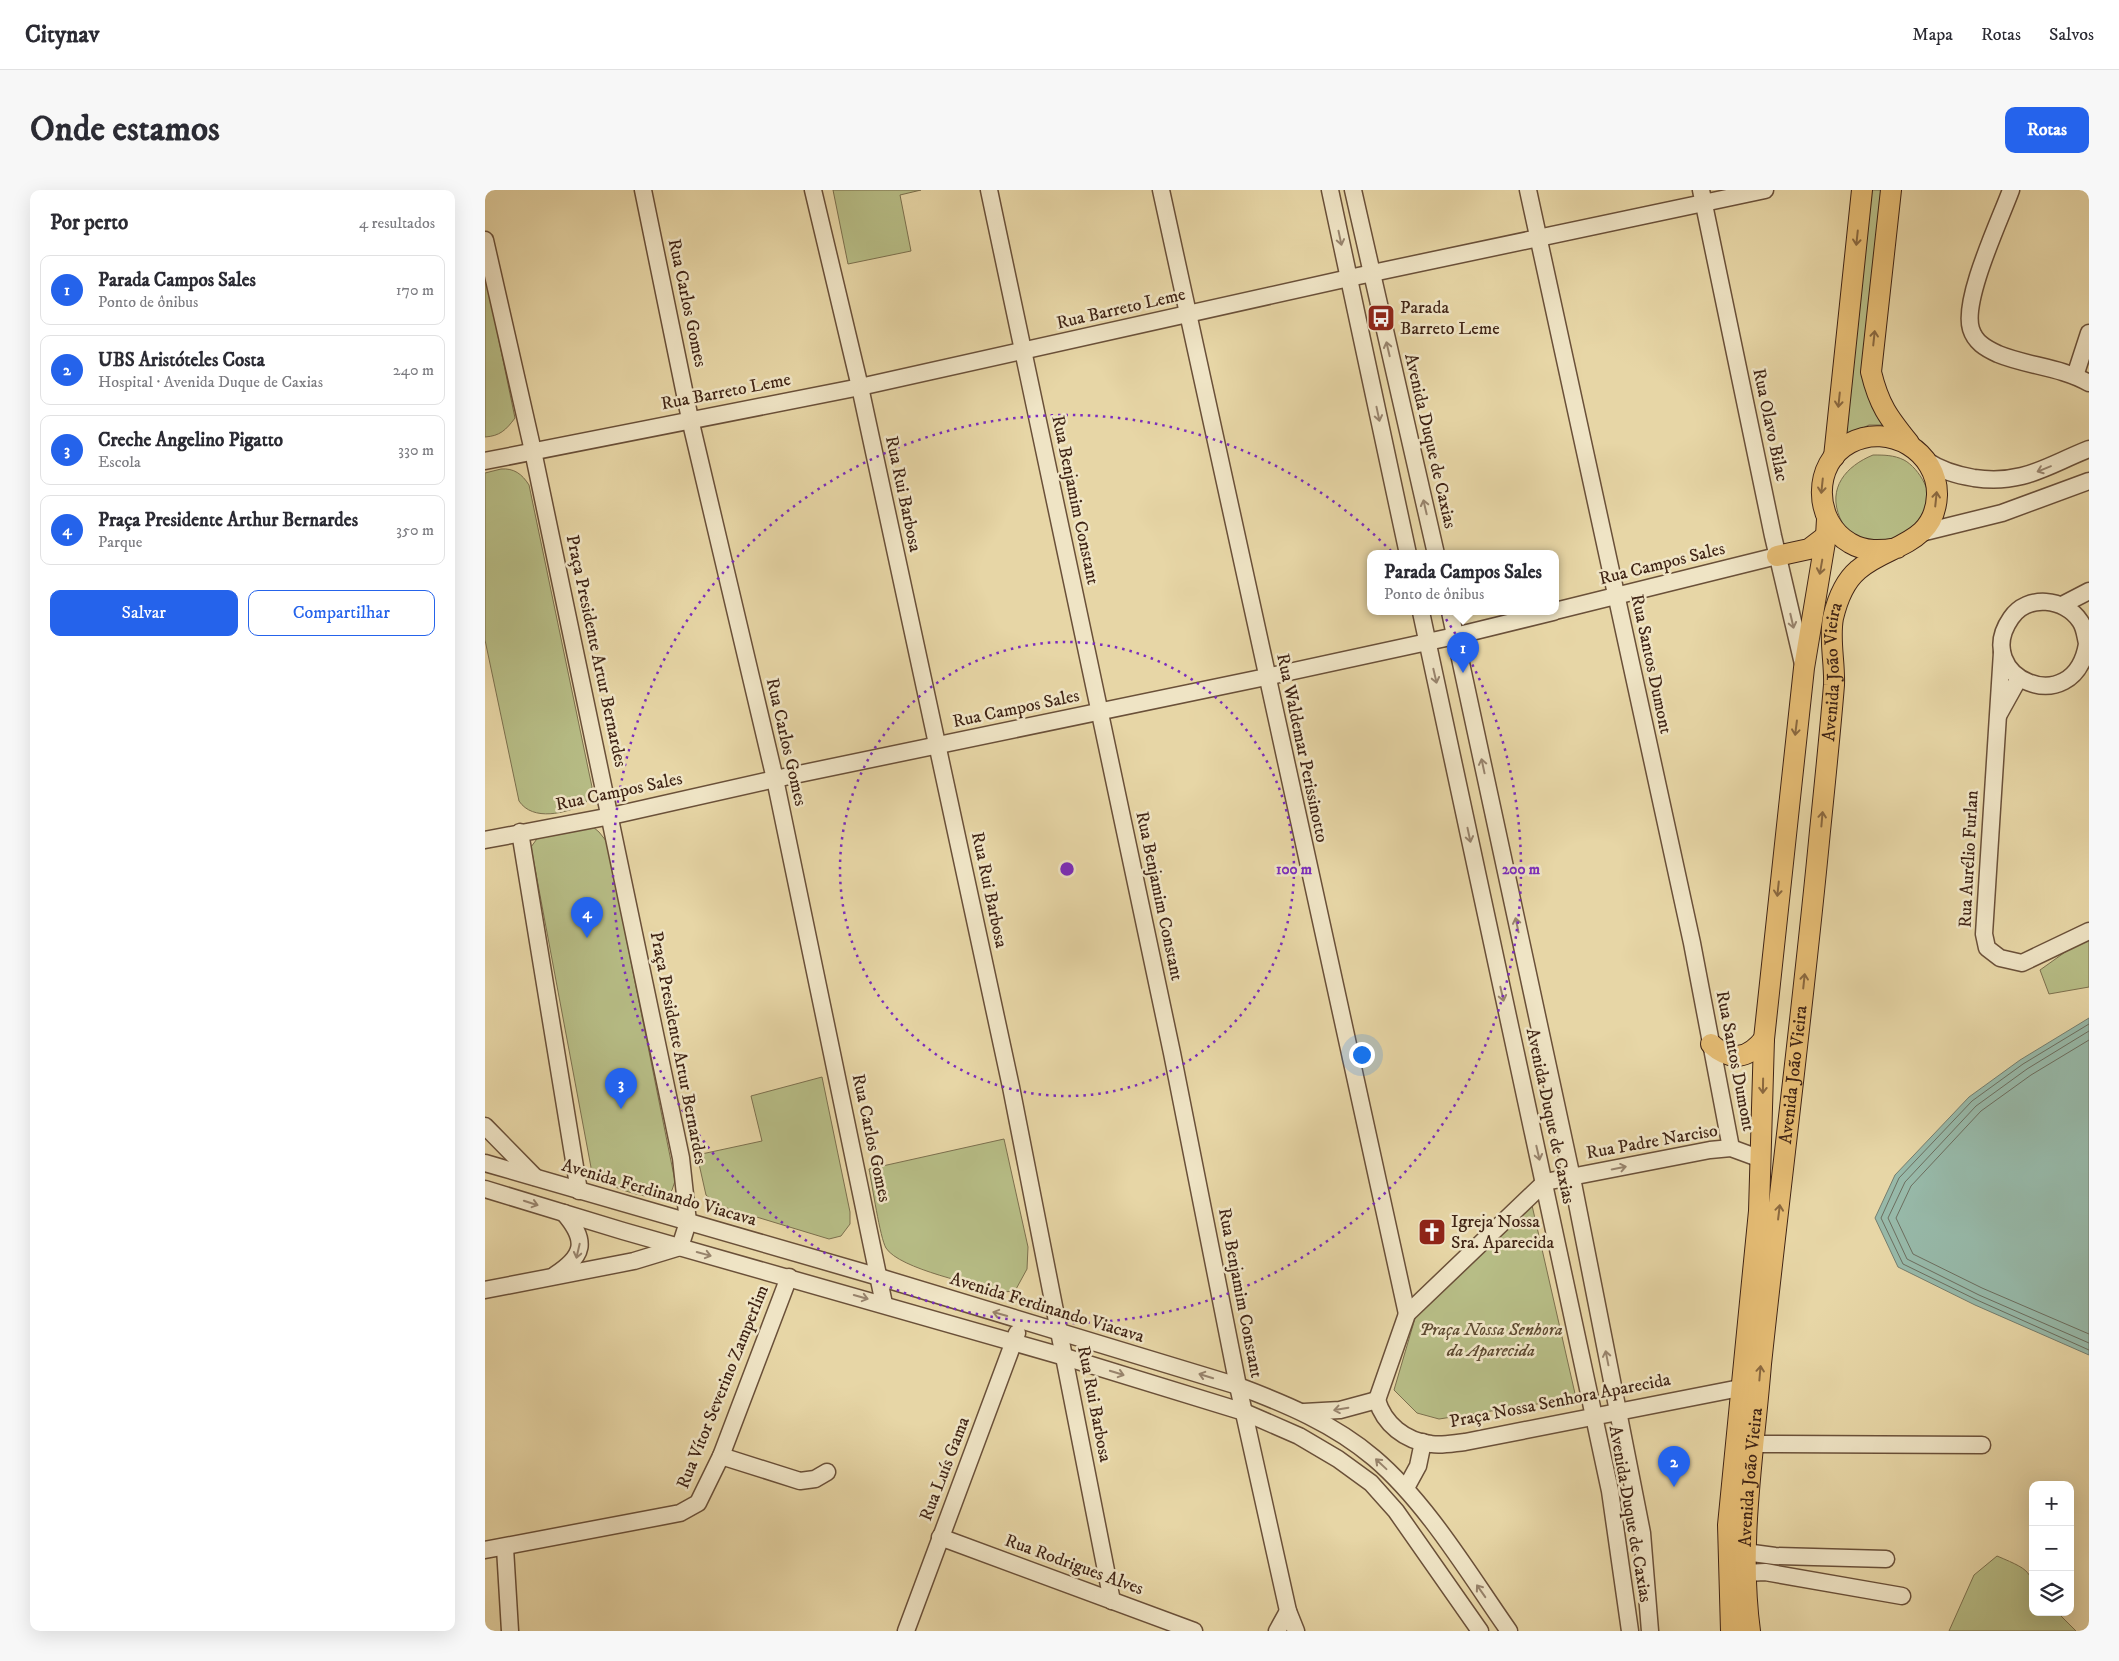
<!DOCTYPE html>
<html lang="pt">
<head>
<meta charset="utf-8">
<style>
  :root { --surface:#fff; --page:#f7f7f7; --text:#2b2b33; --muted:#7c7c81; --line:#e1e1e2; --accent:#2563eb }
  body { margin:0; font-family:"IM FELL DW Pica",serif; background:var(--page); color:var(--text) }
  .controls { position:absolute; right:15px; bottom:15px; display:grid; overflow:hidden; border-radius:10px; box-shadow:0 5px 20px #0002 }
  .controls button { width:45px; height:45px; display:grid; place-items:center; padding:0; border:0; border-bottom:1px solid var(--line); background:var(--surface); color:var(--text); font:25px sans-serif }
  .you { position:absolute; left:876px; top:864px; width:18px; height:18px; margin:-12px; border:4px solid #fff; border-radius:50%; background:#1a73e8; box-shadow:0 0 0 8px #1a73e833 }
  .badge { display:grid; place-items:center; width:32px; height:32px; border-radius:50%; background:var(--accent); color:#fff; font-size:16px; font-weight:700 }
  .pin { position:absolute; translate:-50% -41px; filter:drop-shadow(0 1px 2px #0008) }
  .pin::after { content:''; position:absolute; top:26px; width:18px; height:15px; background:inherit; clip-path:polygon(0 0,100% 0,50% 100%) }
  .popup { position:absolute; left:882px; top:360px; width:192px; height:65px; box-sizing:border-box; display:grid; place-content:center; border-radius:10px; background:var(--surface); filter:drop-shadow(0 1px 4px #0005); font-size:16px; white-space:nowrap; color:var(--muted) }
  .popup b { font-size:19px; color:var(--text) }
  .popup::after { content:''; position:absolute; left:50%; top:100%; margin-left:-10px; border:10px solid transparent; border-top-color:var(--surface) }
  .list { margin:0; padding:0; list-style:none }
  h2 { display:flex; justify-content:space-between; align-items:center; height:65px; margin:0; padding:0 20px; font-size:21px }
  h2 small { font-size:16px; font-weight:400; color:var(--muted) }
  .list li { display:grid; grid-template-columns:32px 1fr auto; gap:15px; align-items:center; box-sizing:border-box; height:70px; margin:0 10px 10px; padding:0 10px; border:1px solid var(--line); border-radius:10px }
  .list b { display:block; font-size:19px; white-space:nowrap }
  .list p { margin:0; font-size:16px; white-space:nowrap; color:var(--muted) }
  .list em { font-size:16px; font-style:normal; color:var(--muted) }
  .actions { display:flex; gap:10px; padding:15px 20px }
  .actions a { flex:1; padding:11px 0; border:1px solid var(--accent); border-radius:10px; text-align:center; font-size:18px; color:var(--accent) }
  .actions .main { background:var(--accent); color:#fff }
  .icon { flex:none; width:28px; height:28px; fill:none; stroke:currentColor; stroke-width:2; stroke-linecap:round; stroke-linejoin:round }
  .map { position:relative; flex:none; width:1604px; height:1441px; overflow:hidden; border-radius:10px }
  header { display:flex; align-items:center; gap:30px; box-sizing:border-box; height:70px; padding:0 25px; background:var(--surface); border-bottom:1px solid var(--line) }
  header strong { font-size:24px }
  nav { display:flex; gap:28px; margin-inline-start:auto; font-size:18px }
  .intro { display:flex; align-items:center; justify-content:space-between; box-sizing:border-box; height:120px; padding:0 30px }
  h1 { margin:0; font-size:35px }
  .button { padding:12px 22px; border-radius:10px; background:var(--accent); color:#fff; font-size:18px; font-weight:700 }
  main { display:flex; gap:30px; padding:0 30px }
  aside { flex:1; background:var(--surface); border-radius:10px; box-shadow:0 5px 20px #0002 }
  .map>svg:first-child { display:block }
</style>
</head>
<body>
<header>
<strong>Citynav</strong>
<nav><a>Mapa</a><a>Rotas</a><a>Salvos</a></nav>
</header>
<div class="intro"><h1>Onde estamos</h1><a class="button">Rotas</a></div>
<main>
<aside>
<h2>Por perto<small>4 resultados</small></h2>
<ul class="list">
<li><span class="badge">1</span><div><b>Parada Campos Sales</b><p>Ponto de ônibus</p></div><em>170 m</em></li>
<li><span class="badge">2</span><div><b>UBS Aristóteles Costa</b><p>Hospital · Avenida Duque de Caxias</p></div><em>240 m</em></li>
<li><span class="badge">3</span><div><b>Creche Angelino Pigatto</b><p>Escola</p></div><em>330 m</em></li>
<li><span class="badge">4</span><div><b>Praça Presidente Arthur Bernardes</b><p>Parque</p></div><em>350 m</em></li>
</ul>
<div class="actions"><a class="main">Salvar</a><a>Compartilhar</a></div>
</aside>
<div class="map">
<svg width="1604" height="1441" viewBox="0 0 1604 1441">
  <rect width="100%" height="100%" fill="#e7d6a6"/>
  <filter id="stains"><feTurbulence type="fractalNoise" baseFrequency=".004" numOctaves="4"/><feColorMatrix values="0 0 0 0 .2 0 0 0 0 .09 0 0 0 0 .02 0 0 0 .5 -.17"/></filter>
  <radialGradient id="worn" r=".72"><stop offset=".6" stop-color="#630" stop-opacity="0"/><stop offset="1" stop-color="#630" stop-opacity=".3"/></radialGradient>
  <!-- green -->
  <g fill="#b7bd86" stroke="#7c704e">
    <path d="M 348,0 L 436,0 L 415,5 L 426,61 L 363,74 Z"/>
    <path d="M 1384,0 L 1401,0 L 1383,156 L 1402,235 L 1384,235 L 1357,248 Z"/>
    <path d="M 0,83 L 30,228 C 21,240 15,246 0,247 Z"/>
    <path d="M 1388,265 C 1399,265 1409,265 1419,270 C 1434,278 1451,306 1441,323 C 1435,333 1423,343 1415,352 C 1406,352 1380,353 1373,349 C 1365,345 1359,336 1355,328 C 1342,298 1361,276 1388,265 Z"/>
    <path d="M 16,279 C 29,278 37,284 44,295 L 107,597 L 106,604 L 100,614 C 81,623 48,632 34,611 L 0,450 L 0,283 Z"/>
    <path d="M 101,631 L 114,642 L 122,652 L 190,991 L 187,1000 L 180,1008 C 154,1008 132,998 108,988 L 46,657 L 57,642 Z"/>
    <path d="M 1604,745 L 1604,797 L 1564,804 L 1555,780 Z"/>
    <path d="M 337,887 L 365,1022 L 365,1034 L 356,1046 L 344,1049 L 232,1015 L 221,1005 L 212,965 L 277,951 L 266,906 Z"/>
    <path d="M 519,949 L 543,1057 L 542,1079 L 530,1101 L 518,1102 C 492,1095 414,1079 401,1058 C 395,1048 387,994 384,979 Z"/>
    <path d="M 1046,1011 L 1091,1208 L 954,1229 L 932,1223 L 909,1200 L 931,1125 Z"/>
    <path d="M 1512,1366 C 1550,1382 1548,1382 1548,1422 L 1572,1422 L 1591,1441 L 1464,1441 L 1489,1385 Z"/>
  </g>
  <!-- water -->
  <path fill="#97b9a9" stroke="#747d6e" d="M 1604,828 L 1604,1165 L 1490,1115 L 1413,1077 L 1390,1028 L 1410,985 L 1484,907 L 1535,870 Z"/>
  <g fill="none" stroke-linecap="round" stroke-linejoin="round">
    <!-- shore -->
    <g stroke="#6c6e5f" stroke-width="1">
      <path d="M 1604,834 L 1538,874 L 1487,911 L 1414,988 L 1396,1028 L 1418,1074 L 1492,1110 L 1604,1160"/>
      <path d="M 1604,841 L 1542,879 L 1491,916 L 1420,992 L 1403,1028 L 1422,1069 L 1494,1105 L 1604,1153"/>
      <path d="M 1604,850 L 1546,885 L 1496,921 L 1426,996 L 1411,1028 L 1428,1064 L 1497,1098 L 1604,1144"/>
    </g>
    <defs>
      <g id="minor">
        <path d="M 158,0 L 205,229 L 290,589 L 399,1114"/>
        <path d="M 328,0 L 375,197 L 526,897 L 627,1411"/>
        <path d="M 504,0 L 687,863 L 753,1196 L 803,1421 L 811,1441"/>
        <path d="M 676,0 L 922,1124"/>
        <path d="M 845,0 L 923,364"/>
        <path d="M 868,0 L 951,364"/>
        <path d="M 1043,0 L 1207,753 L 1246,958"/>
        <path d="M 1216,0 L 1288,346 L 1318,474"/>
        <path d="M 1526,0 C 1515,30 1477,110 1486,139 C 1490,152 1500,158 1513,164 C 1542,176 1576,177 1604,193"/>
        <path d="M 0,50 L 48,261 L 196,968 L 203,1032 L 195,1057 L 149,1071 L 0,1100"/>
        <path d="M 1590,186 L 1604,143"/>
        <path d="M 0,271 L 375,197 L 864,88 L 1280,0"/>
        <path d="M 1442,271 C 1457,281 1471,285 1489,288 C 1538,295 1561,276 1604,259"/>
        <path d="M 1436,343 L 1517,323 L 1604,291"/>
        <path d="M 1577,415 L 1604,401"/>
        <path d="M 1070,421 L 1292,366"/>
        <path d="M 936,422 L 1125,1301 L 1145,1441"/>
        <path d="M 965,422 L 1087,988 L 1157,1343 L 1165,1441"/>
        <path d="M 1602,454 C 1589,532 1485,487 1526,428 C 1542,404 1580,408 1595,431 C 1601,439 1600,450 1604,460"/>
        <path d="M 1517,462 L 1499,744 L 1502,758 L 1515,768 L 1537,773 L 1604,741"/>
        <path d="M 1514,524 L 1534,488"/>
        <path d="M 35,642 L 94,1001"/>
        <path d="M 0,650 L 126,626 L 290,589 L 781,487 L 970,446 L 1068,422"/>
        <path d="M 0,936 L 50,987"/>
        <path d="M 0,973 L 394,1087 L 753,1196 C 801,1214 849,1234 889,1268 C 942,1313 984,1384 1024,1441"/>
        <path d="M 0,999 L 138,1041 L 580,1167 L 759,1222 L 814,1246 L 853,1269 L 886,1293 L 911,1321 L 995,1441"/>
        <path d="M 70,1085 C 99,1066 103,1051 79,1023"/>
        <path d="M 892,1210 L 922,1124 L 1060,992 L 1225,960 L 1246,958 L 1276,969"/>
        <path d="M 892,1210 C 899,1234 920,1251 946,1254 C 957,1256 969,1253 980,1252 L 1255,1198"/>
        <path d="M 819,1222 L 855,1220 L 892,1210"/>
        <path d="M 1269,1254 L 1497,1255"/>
        <path d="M 236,1266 L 315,1291 L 330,1289 L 342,1282"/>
        <path d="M 921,1298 L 933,1276 L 938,1252"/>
        <path d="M 455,1347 L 709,1441"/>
        <path d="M 20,1358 L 25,1441"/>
        <path d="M 0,1360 L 195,1323 L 213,1313 L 236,1266 L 304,1087"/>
        <path d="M 1260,1362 L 1290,1366 L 1401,1369"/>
        <path d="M 1260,1383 L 1280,1382 L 1417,1406"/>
        <path d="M 421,1441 L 532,1143"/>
        <path d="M 792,1441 L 803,1421"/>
      </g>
      <g id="major">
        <path d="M 1406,0 L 1386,182 C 1394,215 1403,227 1424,253"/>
        <path d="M 1349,267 L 1377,0"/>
        <path d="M 1292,366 L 1324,359 L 1341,346"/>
        <path d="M 1226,854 C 1246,872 1263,869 1279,849"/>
        <path d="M 1246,1441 L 1243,1335 L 1274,1021 L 1279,849 L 1319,478 L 1341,346 L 1342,329"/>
        <path id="s1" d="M 1265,1441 C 1253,1353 1269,1262 1276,1174 C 1295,996 1318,819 1335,641 C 1340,592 1345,544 1349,495 C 1350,473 1344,450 1348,428 C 1352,411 1360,391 1373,380 C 1402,354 1450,356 1452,305 C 1453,262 1404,232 1365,253 C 1327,273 1328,332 1365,353 C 1380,362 1396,361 1412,358"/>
      </g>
    </defs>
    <!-- minor casing -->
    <use href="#minor" stroke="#6a5039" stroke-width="19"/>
    <!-- major casing -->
    <use href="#major" stroke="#402415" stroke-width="22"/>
    <!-- minor -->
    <use href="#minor" stroke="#efe4c5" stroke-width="16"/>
    <!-- major -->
    <use href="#major" stroke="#e4bb73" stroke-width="20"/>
  </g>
  <!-- one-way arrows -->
  <defs><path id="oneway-shaft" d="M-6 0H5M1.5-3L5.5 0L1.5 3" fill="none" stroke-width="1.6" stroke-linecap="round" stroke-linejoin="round" transform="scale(1.25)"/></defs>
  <g stroke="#98846d">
    <use href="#oneway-shaft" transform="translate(855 48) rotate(78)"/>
    <use href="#oneway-shaft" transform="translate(903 159) rotate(-103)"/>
    <use href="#oneway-shaft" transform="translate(893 224) rotate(78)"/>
    <use href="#oneway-shaft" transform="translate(1559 279) rotate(158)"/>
    <use href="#oneway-shaft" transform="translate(940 317) rotate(-103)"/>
    <use href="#oneway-shaft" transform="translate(1307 431) rotate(77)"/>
    <use href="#oneway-shaft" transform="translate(950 486) rotate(77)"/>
    <use href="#oneway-shaft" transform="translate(998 576) rotate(-102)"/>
    <use href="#oneway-shaft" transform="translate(984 645) rotate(78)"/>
    <use href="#oneway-shaft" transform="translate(1032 735) rotate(-102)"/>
    <use href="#oneway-shaft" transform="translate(1017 804) rotate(77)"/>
    <use href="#oneway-shaft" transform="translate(1053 963) rotate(77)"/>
    <use href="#oneway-shaft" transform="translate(1134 978) rotate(-11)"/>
    <use href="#oneway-shaft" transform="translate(46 1013) rotate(18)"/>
    <use href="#oneway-shaft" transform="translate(93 1061) rotate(103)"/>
    <use href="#oneway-shaft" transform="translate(219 1064) rotate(15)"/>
    <use href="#oneway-shaft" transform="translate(376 1107) rotate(16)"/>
    <use href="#oneway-shaft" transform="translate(515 1124) rotate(-164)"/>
    <use href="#oneway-shaft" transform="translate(1122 1168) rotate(-101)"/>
    <use href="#oneway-shaft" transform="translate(632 1183) rotate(17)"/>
    <use href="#oneway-shaft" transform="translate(721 1186) rotate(-163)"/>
    <use href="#oneway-shaft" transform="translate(856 1219) rotate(170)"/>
    <use href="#oneway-shaft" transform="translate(896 1274) rotate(-137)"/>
    <use href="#oneway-shaft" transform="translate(996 1401) rotate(-125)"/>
  </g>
  <g stroke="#8a683f">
    <use href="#oneway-shaft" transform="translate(1372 48) rotate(96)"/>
    <use href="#oneway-shaft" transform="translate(1389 148) rotate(-84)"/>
    <use href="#oneway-shaft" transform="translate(1354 210) rotate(96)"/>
    <use href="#oneway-shaft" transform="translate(1337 296) rotate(96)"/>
    <use href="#oneway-shaft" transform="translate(1451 309) rotate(-84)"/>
    <use href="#oneway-shaft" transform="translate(1336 377) rotate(100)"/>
    <use href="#oneway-shaft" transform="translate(1311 538) rotate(97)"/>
    <use href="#oneway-shaft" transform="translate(1337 629) rotate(-85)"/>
    <use href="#oneway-shaft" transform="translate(1293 699) rotate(96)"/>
    <use href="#oneway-shaft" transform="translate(1319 791) rotate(-84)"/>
    <use href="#oneway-shaft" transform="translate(1278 896) rotate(91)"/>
    <use href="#oneway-shaft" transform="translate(1294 1022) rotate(-83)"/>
    <use href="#oneway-shaft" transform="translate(1275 1183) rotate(-85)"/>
  </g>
  <!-- distance rings -->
  <g fill="none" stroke="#7b2cbf" stroke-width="2.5" stroke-dasharray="2.5 5">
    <circle cx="582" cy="679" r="227"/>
    <circle cx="582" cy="679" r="454"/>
  </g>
  <!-- icons -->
  <defs>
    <symbol id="bus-square" viewBox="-11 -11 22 22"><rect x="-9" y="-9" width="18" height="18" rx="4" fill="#8f2418" stroke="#efe4c5"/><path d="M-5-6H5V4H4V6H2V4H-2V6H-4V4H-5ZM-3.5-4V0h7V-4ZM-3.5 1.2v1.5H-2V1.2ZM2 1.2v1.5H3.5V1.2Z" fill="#fff"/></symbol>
    <symbol id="church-square" viewBox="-11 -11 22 22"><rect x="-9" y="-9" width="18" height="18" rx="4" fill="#8f2418" stroke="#efe4c5"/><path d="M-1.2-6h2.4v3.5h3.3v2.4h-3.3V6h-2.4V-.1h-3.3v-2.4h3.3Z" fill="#fff"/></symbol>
  </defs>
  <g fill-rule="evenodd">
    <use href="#bus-square" x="880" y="112" width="32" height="32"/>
    <use href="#church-square" x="931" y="1026" width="32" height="32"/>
  </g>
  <g text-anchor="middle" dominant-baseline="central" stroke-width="5" stroke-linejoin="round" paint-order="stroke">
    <!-- street labels -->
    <g font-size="18" fill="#402415" stroke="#efe4c5">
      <text transform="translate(202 113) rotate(78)">Rua Carlos Gomes</text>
      <text transform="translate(636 119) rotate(-13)">Rua Barreto Leme</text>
      <text transform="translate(241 202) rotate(-11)">Rua Barreto Leme</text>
      <text transform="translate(1285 235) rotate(78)">Rua Olavo Bilac</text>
      <text transform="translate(945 251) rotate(77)">Avenida Duque de Caxias</text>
      <text transform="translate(418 304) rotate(78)">Rua Rui Barbosa</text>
      <text transform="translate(590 310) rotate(78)">Rua Benjamim Constant</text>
      <text transform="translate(1177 374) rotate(-14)">Rua Campos Sales</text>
      <text transform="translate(111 461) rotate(78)">Praça Presidente Artur Bernardes</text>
      <text transform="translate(1166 474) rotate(78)">Rua Santos Dumont</text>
      <text stroke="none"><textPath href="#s1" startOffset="964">Avenida João Vieira</textPath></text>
      <text transform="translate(531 519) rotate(-12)">Rua Campos Sales</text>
      <text transform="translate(301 552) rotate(77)">Rua Carlos Gomes</text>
      <text transform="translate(817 558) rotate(78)">Rua Waldemar Perissinotto</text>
      <text transform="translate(134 602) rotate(-12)">Rua Campos Sales</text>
      <text transform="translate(1484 669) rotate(-87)">Rua Aurélio Furlan</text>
      <text transform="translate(504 700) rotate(78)">Rua Rui Barbosa</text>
      <text transform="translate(674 706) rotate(78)">Rua Benjamim Constant</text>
      <text transform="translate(193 858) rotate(79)">Praça Presidente Artur Bernardes</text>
      <text transform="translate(1250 871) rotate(79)">Rua Santos Dumont</text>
      <text stroke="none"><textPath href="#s1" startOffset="559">Avenida João Vieira</textPath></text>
      <text transform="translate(1065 926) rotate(78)">Avenida Duque de Caxias</text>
      <text transform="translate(386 948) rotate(78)">Rua Carlos Gomes</text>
      <text transform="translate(1167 952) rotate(-10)">Rua Padre Narciso</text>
      <text transform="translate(174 1003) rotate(16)">Avenida Ferdinando Viacava</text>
      <text transform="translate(755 1103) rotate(79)">Rua Benjamim Constant</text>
      <text transform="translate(562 1118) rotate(17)">Avenida Ferdinando Viacava</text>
      <text transform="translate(238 1197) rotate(-68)">Rua Vítor Severino Zamperlim</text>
      <text transform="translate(1075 1211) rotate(-11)">Praça Nossa Senhora Aparecida</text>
      <text transform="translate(609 1214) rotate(79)">Rua Rui Barbosa</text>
      <text transform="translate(460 1279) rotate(-69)">Rua Luís Gama</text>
      <text stroke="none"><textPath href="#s1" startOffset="154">Avenida João Vieira</textPath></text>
      <text transform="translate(1145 1324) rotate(80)">Avenida Duque de Caxias</text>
      <text transform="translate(589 1375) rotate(20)">Rua Rodrigues Alves</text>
    </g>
    <!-- poi labels -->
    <g font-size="18" fill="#402415" stroke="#efe4c5" text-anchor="start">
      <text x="915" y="118">Parada<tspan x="915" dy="21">Barreto Leme</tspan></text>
      <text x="966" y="1032">Igreja Nossa<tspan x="966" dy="21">Sra. Aparecida</tspan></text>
    </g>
    <!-- park labels -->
    <g font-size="18" font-style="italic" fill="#5e4a31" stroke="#efe4c5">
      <text x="1006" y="1140">Praça Nossa Senhora<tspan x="1006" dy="21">da Aparecida</tspan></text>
    </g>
  </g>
  <circle cx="582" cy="679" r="8" fill="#7b2cbf" stroke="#efe4c5" stroke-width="2.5"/>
  <g font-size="15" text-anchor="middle" font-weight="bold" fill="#7b2cbf" stroke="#efe4c5" stroke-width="5" stroke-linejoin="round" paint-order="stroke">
    <text x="809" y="684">100 m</text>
    <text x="1036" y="684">200 m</text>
  </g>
  <rect width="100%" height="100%" filter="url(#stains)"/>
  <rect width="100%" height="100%" fill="url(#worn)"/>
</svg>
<div class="controls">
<button>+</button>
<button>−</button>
<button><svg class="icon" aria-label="layers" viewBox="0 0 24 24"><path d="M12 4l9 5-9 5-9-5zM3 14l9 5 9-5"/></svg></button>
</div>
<div class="you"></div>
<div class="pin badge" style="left:978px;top:483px">1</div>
<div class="popup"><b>Parada Campos Sales</b>Ponto de ônibus</div>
<div class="pin badge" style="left:1189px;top:1297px">2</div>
<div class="pin badge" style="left:136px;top:919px">3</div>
<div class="pin badge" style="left:102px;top:748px">4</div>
</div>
</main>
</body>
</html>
